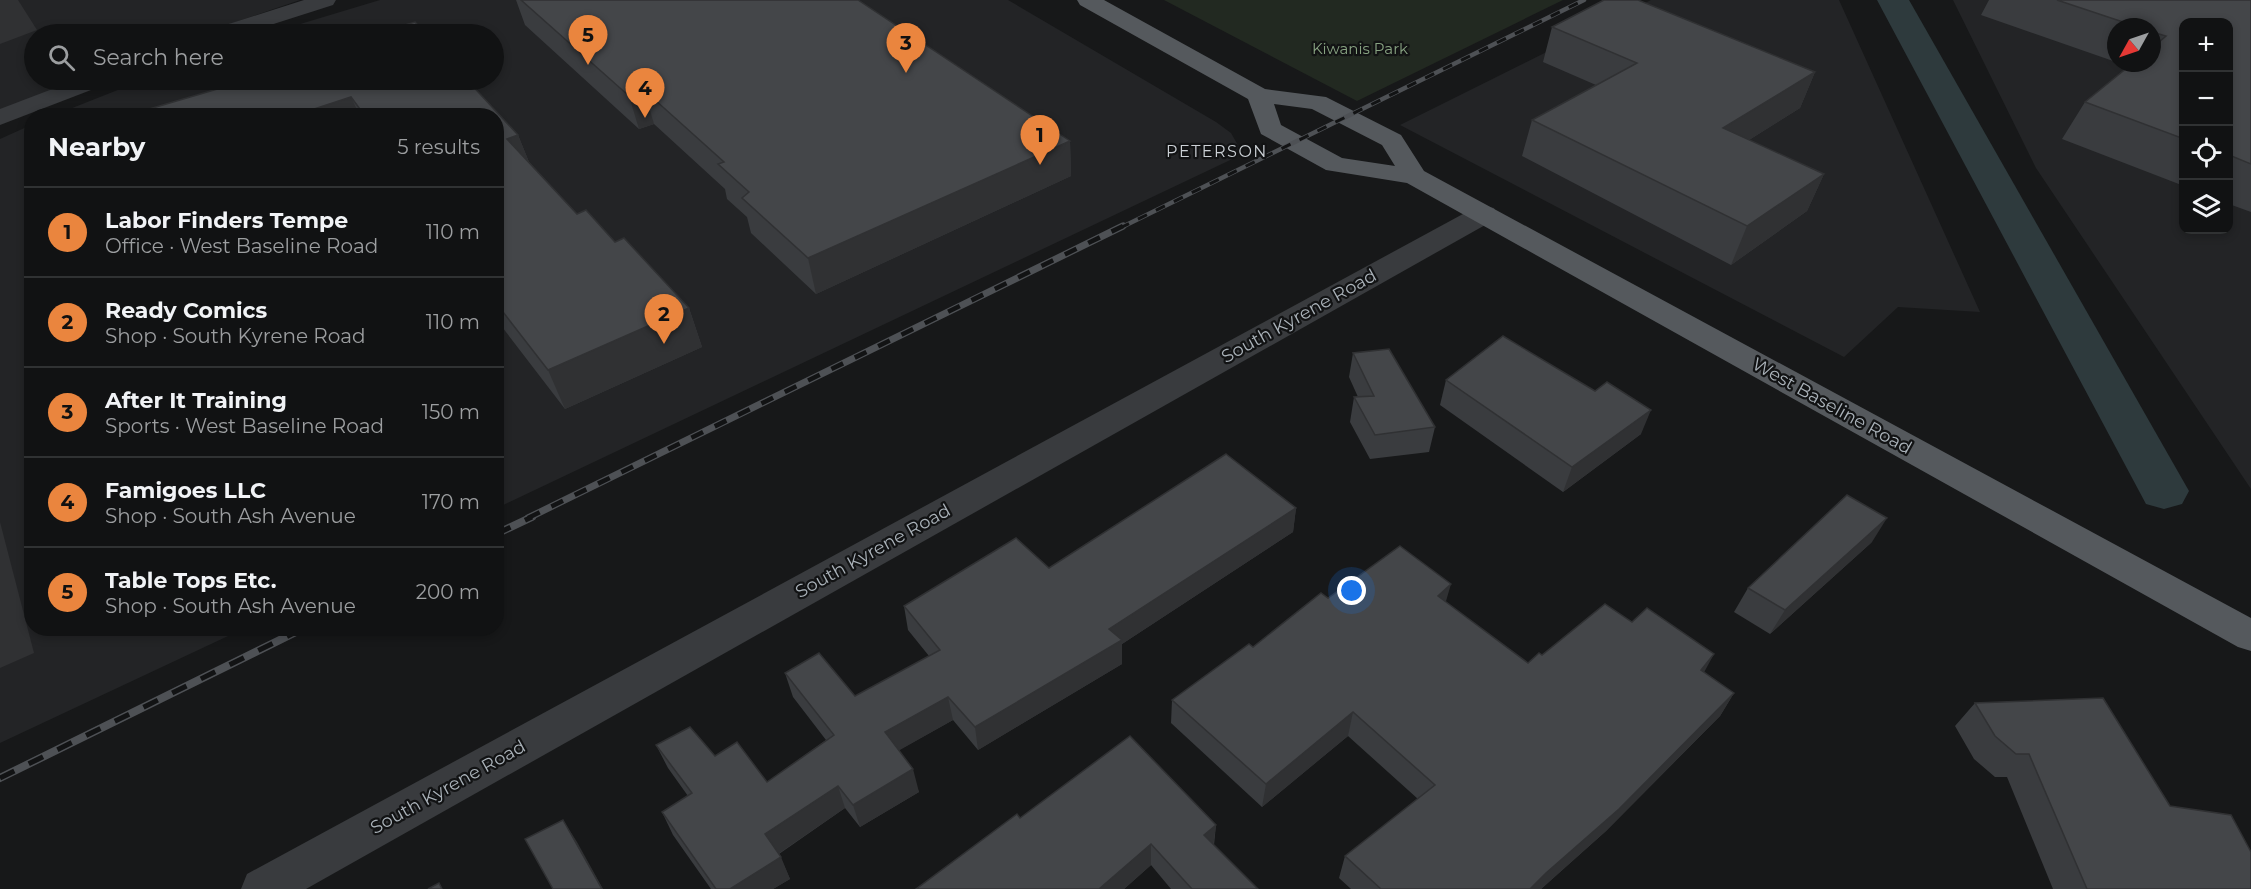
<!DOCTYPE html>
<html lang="en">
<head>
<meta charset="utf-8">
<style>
  :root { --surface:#111213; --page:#1a1b1c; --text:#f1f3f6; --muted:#9c9ea0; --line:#303233; --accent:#ea853e }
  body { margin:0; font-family:Montserrat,sans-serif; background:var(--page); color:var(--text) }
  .controls { position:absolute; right:18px; top:18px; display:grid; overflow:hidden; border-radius:12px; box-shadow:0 3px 9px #0003 }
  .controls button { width:54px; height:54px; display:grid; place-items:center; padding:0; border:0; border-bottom:2px solid var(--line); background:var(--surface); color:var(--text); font:30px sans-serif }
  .compass { position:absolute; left:2107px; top:18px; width:54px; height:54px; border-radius:50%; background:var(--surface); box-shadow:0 3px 9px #0003; rotate:230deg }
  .you { position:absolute; left:1352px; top:591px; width:21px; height:21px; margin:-15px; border:4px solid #fff; border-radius:50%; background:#1a73e8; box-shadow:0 0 0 9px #1a73e833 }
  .badge { display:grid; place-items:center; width:39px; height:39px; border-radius:50%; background:var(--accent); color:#111; font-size:20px; font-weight:700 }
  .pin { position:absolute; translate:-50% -50px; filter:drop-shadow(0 2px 3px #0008) }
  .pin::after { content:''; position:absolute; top:32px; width:21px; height:18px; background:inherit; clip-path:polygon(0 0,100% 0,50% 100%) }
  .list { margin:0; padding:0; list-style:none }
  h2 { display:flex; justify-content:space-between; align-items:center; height:78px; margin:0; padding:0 24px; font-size:26px }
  h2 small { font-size:20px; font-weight:400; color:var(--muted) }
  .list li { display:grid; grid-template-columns:39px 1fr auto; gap:18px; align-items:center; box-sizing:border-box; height:90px; padding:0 24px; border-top:2px solid var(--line) }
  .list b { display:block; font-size:22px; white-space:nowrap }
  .list p { margin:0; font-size:20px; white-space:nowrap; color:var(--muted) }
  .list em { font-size:20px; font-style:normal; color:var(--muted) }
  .icon { flex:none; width:33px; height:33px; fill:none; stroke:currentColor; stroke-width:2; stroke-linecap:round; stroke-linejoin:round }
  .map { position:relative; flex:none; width:2251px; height:889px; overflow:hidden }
  .search { position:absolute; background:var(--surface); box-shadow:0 3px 9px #0003; left:24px; top:24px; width:480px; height:66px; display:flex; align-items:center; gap:15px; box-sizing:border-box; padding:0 21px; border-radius:33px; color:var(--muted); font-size:22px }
  .panel { position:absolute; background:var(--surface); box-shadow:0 3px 9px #0003; left:24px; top:108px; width:480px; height:528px; border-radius:24px }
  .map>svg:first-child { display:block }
</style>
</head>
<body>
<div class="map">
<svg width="2251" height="889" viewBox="0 0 2251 889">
  <rect width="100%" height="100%" fill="#171819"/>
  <!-- built -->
  <g fill="#232426" fill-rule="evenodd">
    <path d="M 0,0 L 300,0 L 201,34 L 34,34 L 34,80 L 80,80 L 0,111 Z"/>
    <path d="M 380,0 L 1008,0 L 1216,122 L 1231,133 L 1239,147 L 1245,153 L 497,508 L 496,116 L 52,116 L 143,80 L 494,80 L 494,34 L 267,34 Z"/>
    <path d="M 1651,0 L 1839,0 L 1980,312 L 1898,307 L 1844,357 L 1400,125 Z"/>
    <path d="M 1953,0 L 2251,0 L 2251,489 L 2036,168 ZM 2184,22 L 2228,22 L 2228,230 L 2184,230 ZM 2116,27 L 2152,27 L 2152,63 L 2116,63 Z"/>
    <path d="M 31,125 L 32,628 L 243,629 L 0,743 L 0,139 Z"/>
  </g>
  <!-- green -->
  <path fill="#222921" d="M 1164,0 L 1563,0 L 1357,101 Z"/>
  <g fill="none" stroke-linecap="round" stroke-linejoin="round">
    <!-- canal -->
    <path fill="#2e3a3d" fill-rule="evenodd" d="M 1877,0 L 1909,0 L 2189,491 L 2182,504 L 2164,509 L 2146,504 Z"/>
    <!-- minor -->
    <g fill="#393b3e" fill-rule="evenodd">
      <path d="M 304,0 L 336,0 L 333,5 L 242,34 L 210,34 L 213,29 Z"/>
      <path d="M 76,80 L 108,80 L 104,85 L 0,125 L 0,109 Z"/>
      <path d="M 1484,206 L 1494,208 L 1497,214 L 1494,220 L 306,889 L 241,889 L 247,874 L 1474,208 Z"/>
    </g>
    <!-- primary -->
    <path fill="#55595d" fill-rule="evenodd" d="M 1077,0 L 1104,0 L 1265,89 L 1326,97 L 1401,135 L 1424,171 L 2251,618 L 2251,651 L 2238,647 L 1407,183 L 1326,170 L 1261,134 L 1248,99 L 1080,5 ZM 1274,104 L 1312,109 L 1382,145 L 1395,166 L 1342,158 L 1281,125 Z"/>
    <defs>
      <path id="rail-far2" d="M 1120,228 L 1584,0"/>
      <path id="rail-far1" d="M 528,518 L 1123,226"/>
      <g id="rail">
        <path d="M 496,534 L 532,517"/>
        <path d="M 0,778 L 304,628"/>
      </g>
    </defs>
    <!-- rail-far2 casing -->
    <use href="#rail-far2" stroke="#4e5155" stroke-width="4.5"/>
    <!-- rail-far1 casing -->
    <use href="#rail-far1" stroke="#4e5155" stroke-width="7"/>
    <!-- rail casing -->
    <use href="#rail" stroke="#4e5155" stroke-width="8"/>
    <!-- rail-far2 -->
    <use href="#rail-far2" stroke="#121314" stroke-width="3" stroke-dasharray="10" stroke-linecap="butt"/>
    <!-- rail-far1 -->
    <use href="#rail-far1" stroke="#121314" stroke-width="4.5" stroke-dasharray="13" stroke-linecap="butt"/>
    <!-- rail -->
    <use href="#rail" stroke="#121314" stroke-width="5" stroke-dasharray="16" stroke-linecap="butt"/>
  </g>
  <!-- wall -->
  <g fill="#3a3c3f">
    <path d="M 516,0 L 858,0 L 1070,141 L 1071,176 L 816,294 L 751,233 L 747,217 L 727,199 L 725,189 L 654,124 L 639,129 L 525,25 Z"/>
    <path d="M 1989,0 L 2251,0 L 2251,212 L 2229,204 L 2229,22 L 2184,22 L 2184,186 L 2062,139 L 2085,102 L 2128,67 L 2118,63 L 2152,63 L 2152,27 L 2116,27 L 2116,62 L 1981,15 Z"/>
    <path d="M 1552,27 L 1815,72 L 1800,108 L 1749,140 L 1824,174 L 1807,211 L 1731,265 L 1522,156 L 1532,120 L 1596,85 L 1543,62 Z"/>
    <path d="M 467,80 L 518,135 L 529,162 L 577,214 L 615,242 L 689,308 L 702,347 L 565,409 L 496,319 L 496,116 L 141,116 Z"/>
    <path d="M 1353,353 L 1435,427 L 1429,452 L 1370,459 L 1350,422 L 1354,397 L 1358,397 L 1349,377 Z"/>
    <path d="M 1446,380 L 1641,434 L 1563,492 L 1440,405 Z"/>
    <path d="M 1296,508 L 1293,532 L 1122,644 L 1122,664 L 978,750 L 953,720 L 899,750 L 919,792 L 860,827 L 845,808 L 779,854 L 790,879 L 773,889 L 711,889 L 673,835 L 662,812 L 688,796 L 668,768 L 656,745 L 715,756 L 767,782 L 826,740 L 793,697 L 785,673 L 855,696 L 929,656 L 908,630 L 904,606 L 1049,568 Z"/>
    <path d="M 1872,542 L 1770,634 L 1734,612 L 1748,588 Z"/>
    <path d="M 1328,598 L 1446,602 L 1528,663 L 1542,655 L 1704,672 L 1734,693 L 1720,716 L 1606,831 L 1541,889 L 1351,889 L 1339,878 L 1345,856 L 1418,799 L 1348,736 L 1262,807 L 1171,723 L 1172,700 Z"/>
    <path d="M 1975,703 L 2170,806 L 2251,889 L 2053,889 L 2007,777 L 1995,777 L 1974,759 L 1955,726 Z"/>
    <path d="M 1020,818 L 1216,825 L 1214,845 L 1258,889 L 1171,889 L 1151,865 L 1124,889 L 916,889 Z"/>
  </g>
  <!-- shaded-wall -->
  <g fill="#303133">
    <path d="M 0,0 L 18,0 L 37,30 L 0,44 Z"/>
    <path d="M 1815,72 L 1800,108 L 1709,165 L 1723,128 Z"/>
    <path d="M 644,90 L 654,124 L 639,129 L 629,96 Z"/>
    <path d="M 351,97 L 360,116 L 293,116 Z"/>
    <path d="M 518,135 L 533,172 L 507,139 Z"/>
    <path d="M 1070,141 L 1071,176 L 816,294 L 808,258 Z"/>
    <path d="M 1824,174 L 1807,211 L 1731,265 L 1747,226 Z"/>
    <path d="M 689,308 L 702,347 L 565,409 L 548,370 Z"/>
    <path d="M 1651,410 L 1641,434 L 1563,492 L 1572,467 Z"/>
    <path d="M 1296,508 L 1293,532 L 1122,644 L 1122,664 L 978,750 L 975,727 L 1109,629 Z"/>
    <path d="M 1887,518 L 1872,542 L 1770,634 L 1785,610 Z"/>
    <path d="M 0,522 L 34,653 L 0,668 Z"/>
    <path d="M 1451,584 L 1444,608 L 1438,596 Z"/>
    <path d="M 1714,654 L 1701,678 L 1701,670 Z"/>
    <path d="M 1734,693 L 1720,716 L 1606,831 L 1541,889 L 1530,889 L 1546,873 Z"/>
    <path d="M 948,697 L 953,720 L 891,755 L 885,732 Z"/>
    <path d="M 1353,712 L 1348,736 L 1262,807 L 1266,784 Z"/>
    <path d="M 913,769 L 919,792 L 860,827 L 853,805 Z"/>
    <path d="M 838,786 L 845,808 L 775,856 L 765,834 Z"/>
    <path d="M 563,820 L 577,842 L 603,889 L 602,889 Z"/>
    <path d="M 1216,825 L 1213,847 L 1204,835 Z"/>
    <path d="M 1151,844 L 1151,865 L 1124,889 L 1099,889 Z"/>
    <path d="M 781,857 L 790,879 L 773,889 L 730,889 Z"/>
  </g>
  <!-- building -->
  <g fill="#444649" stroke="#303133" stroke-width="1.5">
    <path d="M 521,0 L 858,0 L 1070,141 L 808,258 L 742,198 L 749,192 L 718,164 L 724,162 L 644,90 L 629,96 Z"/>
    <path d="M 1604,0 L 1638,0 L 1815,72 L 1723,128 L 1824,174 L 1747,226 L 1532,120 L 1637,63 L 1552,27 Z"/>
    <path d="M 2057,0 L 2251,0 L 2251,164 L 2229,155 L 2229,22 L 2184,22 L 2184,139 L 2085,102 L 2133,63 L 2152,63 L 2152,48 L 2166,36 L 2152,32 L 2152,27 L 2138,27 Z"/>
    <path d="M 415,22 L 426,34 L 374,34 Z"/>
    <path d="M 248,80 L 467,80 L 518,135 L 507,139 L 577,214 L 586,210 L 615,242 L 624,238 L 689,308 L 548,370 L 496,303 L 496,116 L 365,116 L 351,97 L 293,116 L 141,116 L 139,112 Z"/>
    <path d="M 1503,336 L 1595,391 L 1607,382 L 1651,410 L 1572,467 L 1446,380 Z"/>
    <path d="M 1389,349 L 1435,427 L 1375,435 L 1354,397 L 1374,396 L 1353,353 Z"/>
    <path d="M 1226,454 L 1296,508 L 1109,629 L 1122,640 L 975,727 L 948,697 L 885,732 L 913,769 L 853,805 L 838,786 L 765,834 L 781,857 L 730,889 L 716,889 L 662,812 L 692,793 L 656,745 L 690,727 L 715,756 L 737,742 L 767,782 L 834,735 L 785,673 L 819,653 L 855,696 L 940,650 L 904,606 L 1016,538 L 1049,568 Z"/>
    <path d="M 1847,495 L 1887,518 L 1785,610 L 1748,588 Z"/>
    <path d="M 1400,546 L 1451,584 L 1438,596 L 1528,663 L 1539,653 L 1542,655 L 1605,604 L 1632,622 L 1647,608 L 1714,654 L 1701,670 L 1734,693 L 1619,809 L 1546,873 L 1530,889 L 1381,889 L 1345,856 L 1435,785 L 1353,712 L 1266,784 L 1172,700 L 1249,644 L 1253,647 L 1321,593 L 1328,598 Z"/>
    <path d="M 2103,698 L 2170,806 L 2231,815 L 2251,852 L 2251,889 L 2087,889 L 2029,754 L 2016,754 L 1995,736 L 1975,703 Z"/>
    <path d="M 1130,736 L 1216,825 L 1204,835 L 1258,889 L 1192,889 L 1151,844 L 1099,889 L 916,889 L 1017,814 L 1020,818 Z"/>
    <path d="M 563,820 L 602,889 L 553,889 L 525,839 Z"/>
    <path d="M 439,883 L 442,889 L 428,889 Z"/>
  </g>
  <g text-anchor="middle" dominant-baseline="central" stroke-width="4.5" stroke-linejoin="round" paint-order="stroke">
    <!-- far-park labels -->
    <g font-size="15" fill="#88a382" stroke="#121314">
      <text x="1360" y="48">Kiwanis Park</text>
    </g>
    <!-- far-neighbourhood labels -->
    <g font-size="16" letter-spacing="1.5" fill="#cbd0d5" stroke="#121314">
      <text x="1217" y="151">PETERSON</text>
    </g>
    <!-- street labels -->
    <g font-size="18" fill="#aab2b9" stroke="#121314">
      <text transform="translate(1299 316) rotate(-29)">South Kyrene Road</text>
      <text transform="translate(1832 406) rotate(29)">West Baseline Road</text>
      <text transform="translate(873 551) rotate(-29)">South Kyrene Road</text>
      <text transform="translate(448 787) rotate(-29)">South Kyrene Road</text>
    </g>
  </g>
</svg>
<div class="controls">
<button>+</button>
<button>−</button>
<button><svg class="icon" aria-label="locate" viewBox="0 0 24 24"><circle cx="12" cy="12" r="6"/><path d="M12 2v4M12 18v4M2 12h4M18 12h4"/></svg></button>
<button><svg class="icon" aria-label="layers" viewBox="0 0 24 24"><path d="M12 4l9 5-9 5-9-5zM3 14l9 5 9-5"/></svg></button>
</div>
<svg class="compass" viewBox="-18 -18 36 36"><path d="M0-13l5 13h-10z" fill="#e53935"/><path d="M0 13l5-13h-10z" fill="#9c9ea0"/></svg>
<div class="you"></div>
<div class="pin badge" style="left:1040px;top:165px">1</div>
<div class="pin badge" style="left:664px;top:344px">2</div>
<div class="pin badge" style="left:906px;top:73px">3</div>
<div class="pin badge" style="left:645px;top:118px">4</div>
<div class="pin badge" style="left:588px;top:65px">5</div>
<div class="search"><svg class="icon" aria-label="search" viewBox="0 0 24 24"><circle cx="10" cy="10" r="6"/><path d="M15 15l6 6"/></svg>Search here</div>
<section class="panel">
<h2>Nearby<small>5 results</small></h2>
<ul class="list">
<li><span class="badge">1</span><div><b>Labor Finders Tempe</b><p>Office · West Baseline Road</p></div><em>110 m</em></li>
<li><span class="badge">2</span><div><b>Ready Comics</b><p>Shop · South Kyrene Road</p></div><em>110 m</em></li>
<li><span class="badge">3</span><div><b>After It Training</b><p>Sports · West Baseline Road</p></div><em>150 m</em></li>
<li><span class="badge">4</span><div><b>Famigoes LLC</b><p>Shop · South Ash Avenue</p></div><em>170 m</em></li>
<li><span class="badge">5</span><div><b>Table Tops Etc.</b><p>Shop · South Ash Avenue</p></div><em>200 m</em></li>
</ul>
</section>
</div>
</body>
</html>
